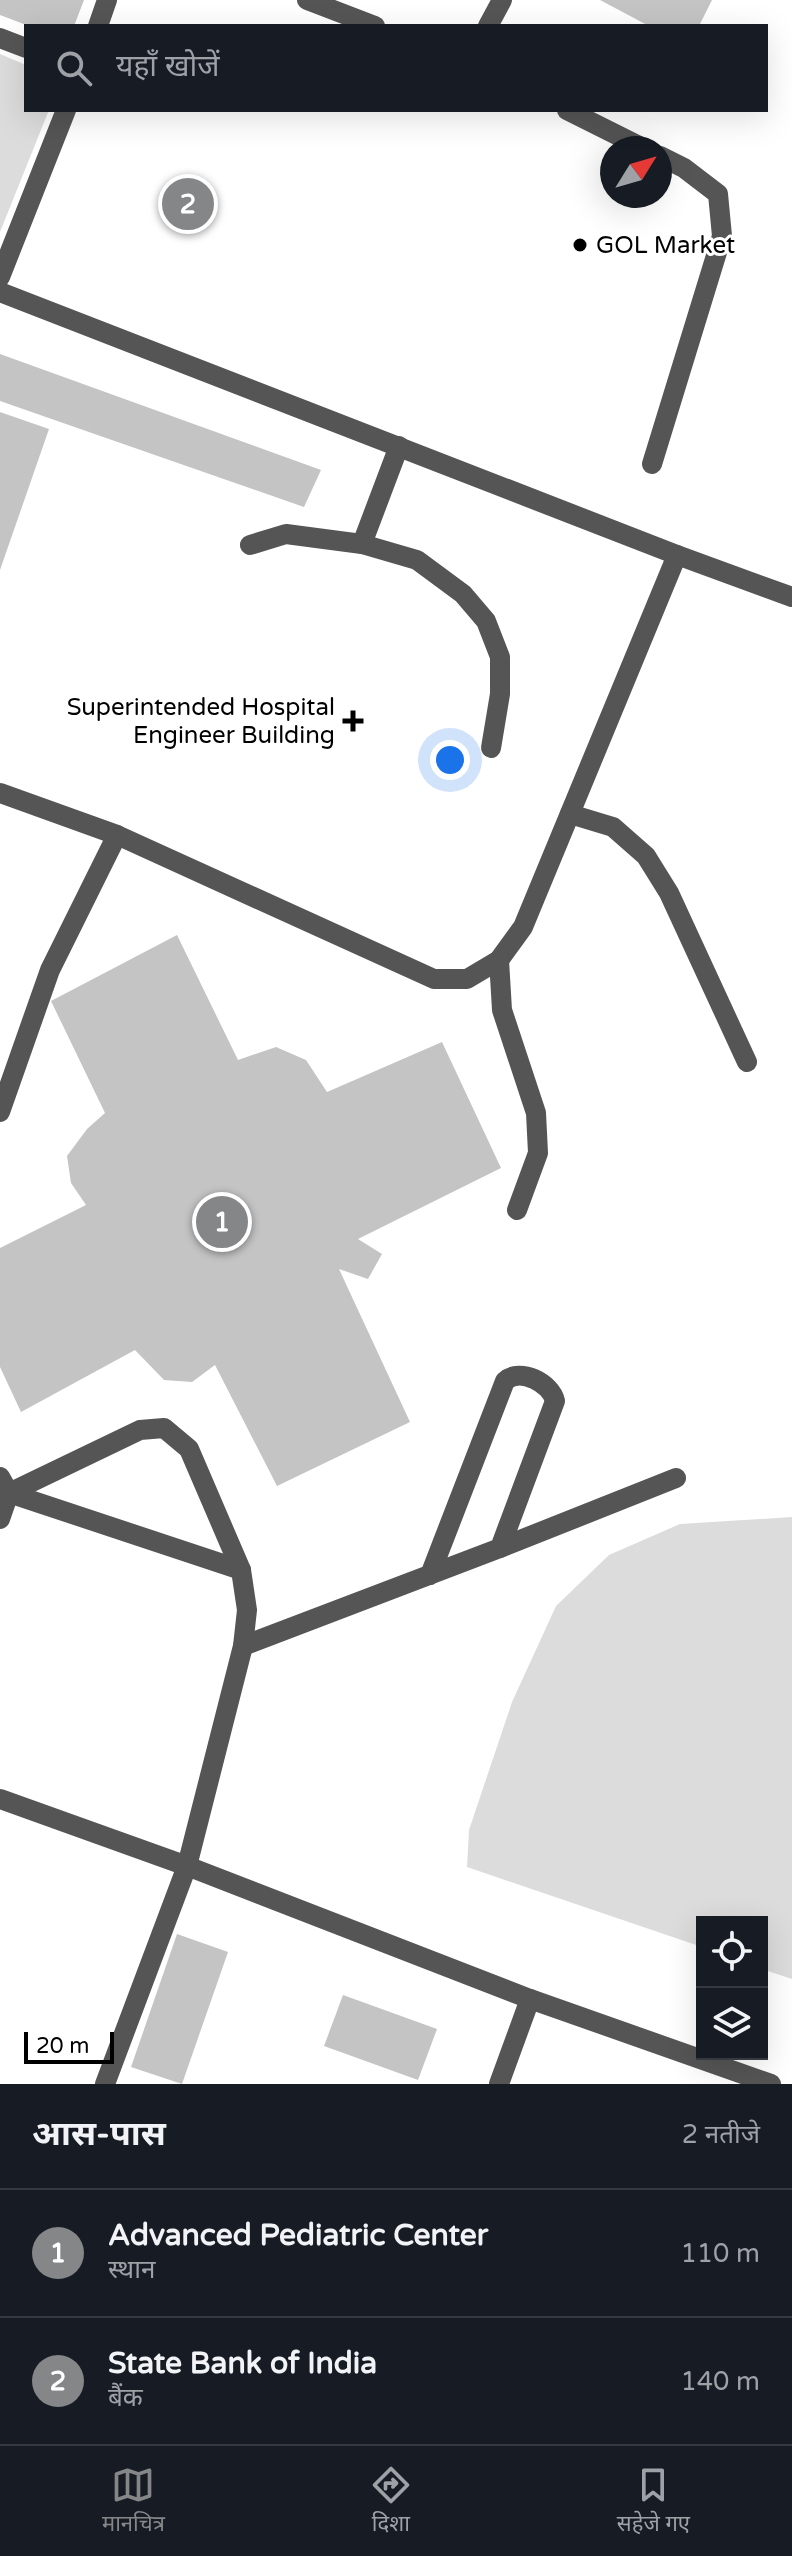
<!DOCTYPE html>
<html lang="hi">
<head>
<meta charset="utf-8">
<style>
  :root { --surface:#171b24; --page:#242831; --text:#f1f3f6; --muted:#9ea1a6; --line:#363941; --accent:#858687 }
  body { margin:0; font-family:"Varela Round","Noto Sans Devanagari",sans-serif; background:var(--page); color:var(--text) }
  .controls { position:absolute; right:24px; bottom:24px; display:grid; overflow:hidden; border-radius:0px; box-shadow:0 8px 32px #0002 }
  .controls button { width:72px; height:72px; display:grid; place-items:center; padding:0; border:0; border-bottom:2px solid var(--line); background:var(--surface); color:var(--text); font:40px sans-serif }
  .compass { position:absolute; left:600px; top:136px; width:72px; height:72px; border-radius:50%; background:var(--surface); box-shadow:0 8px 32px #0002; rotate:53deg }
  .scale { position:absolute; left:24px; bottom:20px; width:90px; box-sizing:border-box; padding-left:8px; border:4px solid #000; border-top:0; font-size:22px; line-height:28px; white-space:nowrap; color:#000; -webkit-text-stroke:6px #fff; paint-order:stroke }
  .you { position:absolute; left:450px; top:760px; width:28px; height:28px; margin:-20px; border:6px solid #fff; border-radius:50%; background:#1a73e8; box-shadow:0 0 0 12px #1a73e833 }
  .badge { display:grid; place-items:center; width:52px; height:52px; border-radius:50%; background:var(--accent); color:#fff; font-size:26px; font-weight:700 }
  .pin { position:absolute; translate:-50% -50%; border:4px solid #fff; box-shadow:0 2px 8px #0006 }
  .list { margin:0; padding:0; list-style:none }
  h2 { display:flex; justify-content:space-between; align-items:center; height:104px; margin:0; padding:0 32px; font-size:34px }
  h2 small { font-size:26px; font-weight:400; color:var(--muted) }
  .list li { display:grid; grid-template-columns:52px 1fr auto; gap:24px; align-items:center; box-sizing:border-box; height:128px; padding:0 32px; border-top:2px solid var(--line) }
  .list b { display:block; font-size:30px; white-space:nowrap }
  .list p { margin:0; font-size:26px; white-space:nowrap; color:var(--muted) }
  .list em { font-size:26px; font-style:normal; color:var(--muted) }
  .icon { flex:none; width:44px; height:44px; fill:none; stroke:currentColor; stroke-width:2; stroke-linecap:round; stroke-linejoin:round }
  .map { position:relative; flex:none; width:792px; height:2084px; overflow:hidden }
  .search { position:absolute; background:var(--surface); box-shadow:0 8px 32px #0002; left:24px; right:24px; top:24px; height:88px; display:flex; align-items:center; gap:20px; box-sizing:border-box; padding:0 28px; border-radius:0px; color:var(--muted); font-size:30px }
  .sheet { height:360px; background:var(--surface) }
  nav { display:flex; justify-content:space-around; align-items:center; box-sizing:border-box; height:112px; border-top:2px solid var(--line); background:var(--surface); font-size:22px; color:var(--muted) }
  nav a { display:grid; justify-items:center; gap:4px }
  nav .on { color:var(--accent) }
  .map>svg:first-child { display:block }
</style>
</head>
<body>
<div class="map">
<svg width="792" height="2084" viewBox="0 0 792 2084">
  <rect width="100%" height="100%" fill="#fff"/>
  <!-- green -->
  <g fill="#dcdcdc">
    <path d="M 0,54 L 26,65 L 26,110 L 49,110 L 0,232 Z"/>
    <path d="M 792,1517 L 792,1979 L 762,1969 L 762,1922 L 702,1922 L 702,1947 L 467,1867 L 469,1830 L 512,1702 L 556,1606 L 609,1555 L 680,1524 Z"/>
  </g>
  <!-- building -->
  <g fill="#c4c4c4">
    <path d="M 0,0 L 84,0 L 74,26 L 29,26 L 0,15 Z"/>
    <path d="M 600,0 L 712,0 L 699,26 L 649,26 Z"/>
    <path d="M 0,354 L 321,470 L 304,507 L 0,401 Z"/>
    <path d="M 0,412 L 49,429 L 0,570 Z"/>
    <path d="M 177,935 L 238,1060 L 276,1047 L 306,1060 L 327,1092 L 442,1042 L 501,1168 L 358,1239 L 382,1254 L 368,1279 L 339,1269 L 410,1422 L 277,1486 L 215,1365 L 192,1382 L 164,1380 L 135,1350 L 21,1412 L 0,1367 L 0,1248 L 86,1205 L 71,1183 L 67,1156 L 87,1129 L 105,1113 L 51,1001 Z"/>
    <path d="M 177,1934 L 228,1952 L 182,2084 L 131,2067 Z"/>
    <path d="M 343,1995 L 437,2029 L 418,2080 L 324,2046 Z"/>
  </g>
  <g fill="none" stroke-linecap="round" stroke-linejoin="round">
    <!-- minor -->
    <g stroke="#555" stroke-width="20">
      <path d="M 307,0 L 375,26"/>
      <path d="M 98,26 L 107,0"/>
      <path d="M 488,26 L 502,0"/>
      <path d="M 0,38 L 26,48"/>
      <path d="M 567,110 L 643,148"/>
      <path d="M 0,277 L 66,110"/>
      <path d="M 0,292 L 677,555 L 792,597"/>
      <path d="M 652,464 L 722,236 L 718,194 L 684,168 L 660,156"/>
      <path d="M 362,544 L 417,560 L 463,594 L 486,621 L 500,657 L 500,694 L 491,748"/>
      <path d="M 250,545 L 286,534 L 362,544 L 399,446"/>
      <path d="M 0,793 L 117,835 L 434,979 L 467,979 L 499,960 L 523,927 L 677,555"/>
      <path d="M 570,814 L 613,827 L 646,856 L 669,893 L 747,1062"/>
      <path d="M 499,960 L 502,1010 L 536,1113 L 538,1153 L 517,1210"/>
      <path d="M 0,1112 L 50,970 L 117,835"/>
      <path d="M 0,1477 L 9,1493 L 241,1570"/>
      <path d="M 0,1519 L 9,1493 L 140,1430 L 164,1428 L 189,1449 L 241,1570 L 247,1610 L 243,1646 L 187,1866 L 105,2084"/>
      <path d="M 500,1548 L 676,1478"/>
      <path d="M 243,1646 L 500,1548 L 555,1401 C 551,1383 520,1367 505,1381 L 430,1575"/>
      <path d="M 0,1799 L 187,1866 L 530,1999 L 771,2084"/>
      <path d="M 499,2084 L 530,1999"/>
    </g>
  </g>
  <!-- markers -->
  <g fill="#000" stroke="#fff" stroke-width="3">
    <circle cx="580" cy="245" r="8"/>
    <path d="M349 709h8v8h8v8h-8v8h-8v-8h-8v-8h8z"/>
  </g>
  <g text-anchor="middle" dominant-baseline="central" stroke-width="6" stroke-linejoin="round" paint-order="stroke">
    <!-- poi labels -->
    <g font-size="24" fill="#000" stroke="#fff" text-anchor="start">
      <text x="596" y="245">GOL Market</text>
      <text x="335" y="707" text-anchor="end">Superintended Hospital<tspan x="335" dy="28">Engineer Building</tspan></text>
    </g>
  </g>
</svg>
<div class="controls">
<button><svg class="icon" aria-label="locate" viewBox="0 0 24 24"><circle cx="12" cy="12" r="6"/><path d="M12 2v4M12 18v4M2 12h4M18 12h4"/></svg></button>
<button><svg class="icon" aria-label="layers" viewBox="0 0 24 24"><path d="M12 4l9 5-9 5-9-5zM3 14l9 5 9-5"/></svg></button>
</div>
<svg class="compass" viewBox="-18 -18 36 36"><path d="M0-13l5 13h-10z" fill="#e53935"/><path d="M0 13l5-13h-10z" fill="#9ea1a6"/></svg>
<div class="scale">20 m</div>
<div class="you"></div>
<div class="pin badge" style="left:222px;top:1222px">1</div>
<div class="pin badge" style="left:188px;top:204px">2</div>
<div class="search"><svg class="icon" aria-label="search" viewBox="0 0 24 24"><circle cx="10" cy="10" r="6"/><path d="M15 15l6 6"/></svg>यहाँ खोजें</div>
</div>
<section class="sheet">
<h2>आस-पास<small>2 नतीजे</small></h2>
<ul class="list">
<li><span class="badge">1</span><div><b>Advanced Pediatric Center</b><p>स्थान</p></div><em>110 m</em></li>
<li><span class="badge">2</span><div><b>State Bank of India</b><p>बैंक</p></div><em>140 m</em></li>
</ul>
</section>
<nav>
<a class="on"><svg class="icon" aria-label="map" viewBox="0 0 24 24"><path d="M3 6l6-2 6 2 6-2v14l-6 2-6-2-6 2zM9 4v14M15 6v14"/></svg>मानचित्र</a>
<a><svg class="icon" aria-label="directions" viewBox="0 0 24 24"><path d="M12 3l9 9-9 9-9-9zM9 14v-3h6M13 9l2 2-2 2"/></svg>दिशा</a>
<a><svg class="icon" aria-label="saved" viewBox="0 0 24 24"><path d="M7 4h10v16l-5-4-5 4z"/></svg>सहेजे गए</a>
</nav>
</body>
</html>
